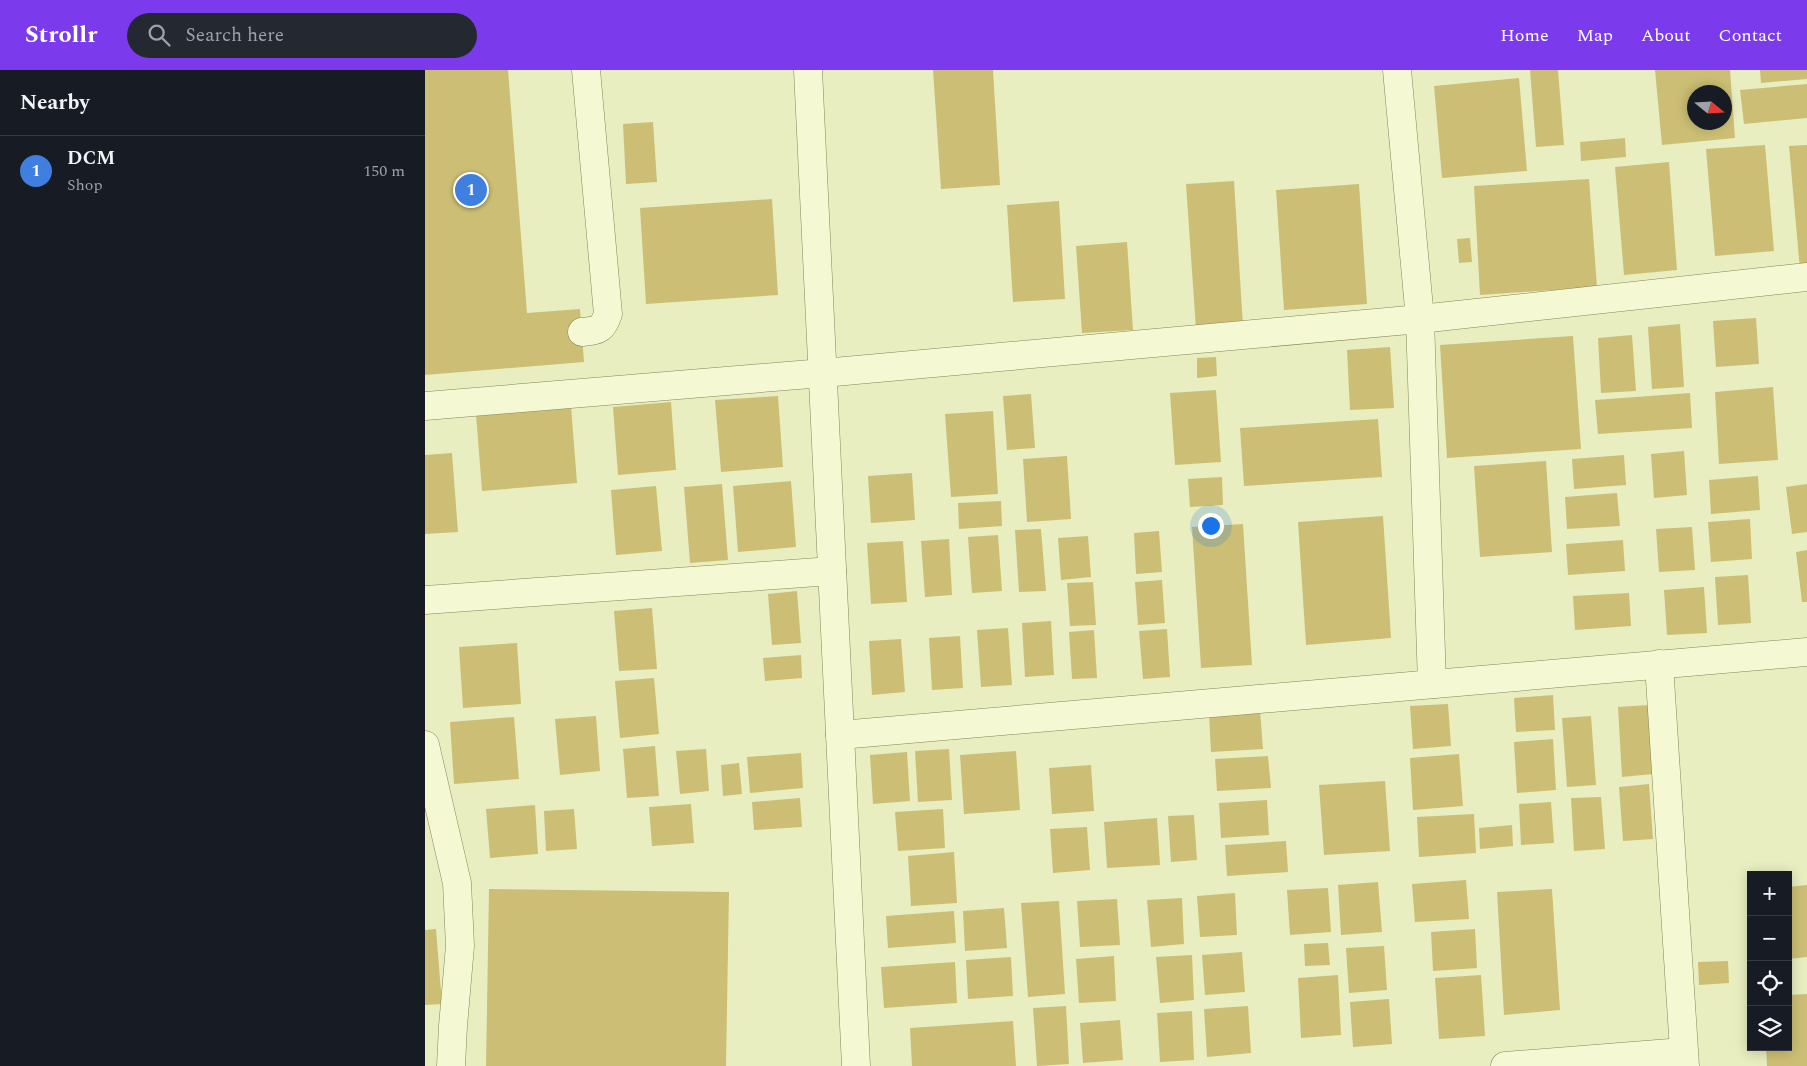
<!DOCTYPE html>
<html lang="en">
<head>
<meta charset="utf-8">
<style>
  :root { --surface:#171b24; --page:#242831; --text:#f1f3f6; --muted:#9ea1a6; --line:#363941; --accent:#7c3aed }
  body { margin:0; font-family:Spectral,serif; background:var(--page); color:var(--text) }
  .controls { position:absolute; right:15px; bottom:15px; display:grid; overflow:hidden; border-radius:0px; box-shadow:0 2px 12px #0003 }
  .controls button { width:45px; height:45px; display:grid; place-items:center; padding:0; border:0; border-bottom:1px solid var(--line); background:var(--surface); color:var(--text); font:25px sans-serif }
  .compass { position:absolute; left:1262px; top:15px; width:45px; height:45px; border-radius:50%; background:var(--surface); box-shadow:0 2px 12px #0003; rotate:108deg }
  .you { position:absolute; left:785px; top:455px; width:18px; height:18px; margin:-12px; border:4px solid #fff; border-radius:50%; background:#1a73e8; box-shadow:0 0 0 8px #1a73e833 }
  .badge { display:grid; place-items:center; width:32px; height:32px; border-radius:50%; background:var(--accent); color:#fff; font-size:16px; font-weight:700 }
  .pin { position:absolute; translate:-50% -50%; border:2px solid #fff; box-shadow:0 1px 5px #0006 }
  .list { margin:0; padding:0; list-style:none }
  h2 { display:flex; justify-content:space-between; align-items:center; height:65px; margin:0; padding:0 20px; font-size:21px }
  h2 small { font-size:16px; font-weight:400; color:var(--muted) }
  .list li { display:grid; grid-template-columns:32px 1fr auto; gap:15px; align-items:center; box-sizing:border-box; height:70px; padding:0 20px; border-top:1px solid var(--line) }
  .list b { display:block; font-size:19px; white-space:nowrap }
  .list p { margin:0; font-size:16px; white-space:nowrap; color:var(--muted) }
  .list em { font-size:16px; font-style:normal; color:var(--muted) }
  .icon { flex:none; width:28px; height:28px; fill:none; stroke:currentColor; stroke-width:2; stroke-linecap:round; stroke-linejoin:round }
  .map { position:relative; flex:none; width:1382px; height:996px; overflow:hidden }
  header { display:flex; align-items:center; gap:30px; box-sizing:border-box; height:70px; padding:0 25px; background:var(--accent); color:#fff }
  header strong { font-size:24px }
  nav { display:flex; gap:28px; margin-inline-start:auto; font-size:18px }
  .search { width:350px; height:45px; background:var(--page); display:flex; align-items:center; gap:12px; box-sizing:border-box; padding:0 18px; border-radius:28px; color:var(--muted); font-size:19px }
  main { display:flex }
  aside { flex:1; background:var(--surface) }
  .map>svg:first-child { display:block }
</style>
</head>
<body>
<header>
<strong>Strollr</strong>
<div class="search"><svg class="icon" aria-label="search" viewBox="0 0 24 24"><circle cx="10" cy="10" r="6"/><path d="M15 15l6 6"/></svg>Search here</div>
<nav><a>Home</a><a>Map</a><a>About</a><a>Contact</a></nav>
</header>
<main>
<aside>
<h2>Nearby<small></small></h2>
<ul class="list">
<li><span class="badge" style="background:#3f7fe0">1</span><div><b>DCM</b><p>Shop</p></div><em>150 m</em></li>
</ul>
</aside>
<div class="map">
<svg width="1382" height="996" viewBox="0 0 1382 996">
  <rect width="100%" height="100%" fill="#e8eec0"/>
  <!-- building -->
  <g fill="#ccbf75" fill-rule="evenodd">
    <path d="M 0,0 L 83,0 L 102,243 L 155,239 L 159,292 L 0,305 Z"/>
    <path d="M 508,0 L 568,0 L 575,115 L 516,119 Z"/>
    <path d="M 1105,0 L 1133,0 L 1139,75 L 1111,77 Z"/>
    <path d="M 1230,0 L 1305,0 L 1310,68 L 1237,75 ZM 1270,22 L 1300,22 L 1300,52 L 1270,52 Z"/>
    <path d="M 1335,0 L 1382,0 L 1382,9 L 1336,13 Z"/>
    <path d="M 1094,8 L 1102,101 L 1017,108 L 1009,16 Z"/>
    <path d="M 1382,14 L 1382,48 L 1319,54 L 1315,20 Z"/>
    <path d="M 228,52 L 232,112 L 201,114 L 198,54 Z"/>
    <path d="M 1200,68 L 1201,87 L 1156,91 L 1155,72 Z"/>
    <path d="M 1340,75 L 1349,181 L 1290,186 L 1281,79 Z"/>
    <path d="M 1382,75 L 1382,199 L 1375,200 L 1364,76 Z"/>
    <path d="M 1244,92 L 1252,200 L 1199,205 L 1190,97 Z"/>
    <path d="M 1164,109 L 1172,217 L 1055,225 L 1049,116 Z"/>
    <path d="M 809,111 L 818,256 L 771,259 L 761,114 Z"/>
    <path d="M 934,114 L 942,234 L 859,240 L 851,120 Z"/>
    <path d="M 347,129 L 353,225 L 221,234 L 215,138 Z"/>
    <path d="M 634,131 L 640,229 L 588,232 L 582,135 Z"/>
    <path d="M 1045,168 L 1047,192 L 1034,193 L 1032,169 Z"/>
    <path d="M 702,172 L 708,260 L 657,263 L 651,176 Z"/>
    <path d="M 1331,248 L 1334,294 L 1291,297 L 1288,251 Z"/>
    <path d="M 1255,254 L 1259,317 L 1227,319 L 1223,257 Z"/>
    <path d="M 1207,265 L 1211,321 L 1176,323 L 1173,268 Z"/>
    <path d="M 1148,266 L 1156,379 L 1022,388 L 1015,275 Z"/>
    <path d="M 965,277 L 969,338 L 925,340 L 922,280 Z"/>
    <path d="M 791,287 L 792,306 L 772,308 L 772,288 Z"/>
    <path d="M 1348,317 L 1353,390 L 1294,394 L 1290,322 Z"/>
    <path d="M 791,320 L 796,392 L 750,395 L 745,323 Z"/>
    <path d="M 1265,323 L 1267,358 L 1173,364 L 1170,330 Z"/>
    <path d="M 606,324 L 610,378 L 582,380 L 578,326 Z"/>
    <path d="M 353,326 L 358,397 L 296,402 L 290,330 Z"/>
    <path d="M 246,332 L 251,400 L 193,405 L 188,337 Z"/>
    <path d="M 146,336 L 152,413 L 57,421 L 51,344 Z"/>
    <path d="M 568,341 L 573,424 L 526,427 L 520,344 Z"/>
    <path d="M 953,349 L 957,407 L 819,416 L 815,358 Z"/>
    <path d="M 1259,381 L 1262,425 L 1229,428 L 1226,384 Z"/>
    <path d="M 27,383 L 33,462 L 0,464 L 0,385 Z"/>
    <path d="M 1199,385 L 1201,415 L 1149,419 L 1147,389 Z"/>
    <path d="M 642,386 L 646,449 L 602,452 L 598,389 Z"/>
    <path d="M 1121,391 L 1127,482 L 1055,487 L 1049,396 Z"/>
    <path d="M 487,403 L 490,450 L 446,453 L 443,406 Z"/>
    <path d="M 1333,406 L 1335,440 L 1286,444 L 1284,410 Z"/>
    <path d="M 797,407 L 798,435 L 765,437 L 763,409 Z"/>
    <path d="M 366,411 L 371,477 L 313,482 L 308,416 Z"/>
    <path d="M 297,414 L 303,490 L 265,493 L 259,417 Z"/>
    <path d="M 1382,414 L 1382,462 L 1367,464 L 1361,417 Z"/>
    <path d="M 231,416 L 237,481 L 191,485 L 186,420 Z"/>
    <path d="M 1192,423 L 1195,456 L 1142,459 L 1140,427 Z"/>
    <path d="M 576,431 L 577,456 L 534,459 L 533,433 Z"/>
    <path d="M 958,446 L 966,568 L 881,575 L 873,452 Z"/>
    <path d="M 1325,449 L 1327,489 L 1286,492 L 1283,452 Z"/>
    <path d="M 818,454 L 827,595 L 776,598 L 767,457 Z"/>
    <path d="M 1267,457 L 1270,500 L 1234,502 L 1231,459 Z"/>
    <path d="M 616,459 L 621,521 L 594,522 L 590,460 Z"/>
    <path d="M 734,461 L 737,502 L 711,504 L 709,463 Z"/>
    <path d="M 573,465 L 577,521 L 547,523 L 543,467 Z"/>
    <path d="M 663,466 L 666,507 L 636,510 L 633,468 Z"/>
    <path d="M 524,469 L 527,525 L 500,527 L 496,471 Z"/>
    <path d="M 1198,470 L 1200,501 L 1143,505 L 1141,474 Z"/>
    <path d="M 478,471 L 482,532 L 446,534 L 442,473 Z"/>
    <path d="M 1382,480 L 1382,532 L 1377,532 L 1371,482 Z"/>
    <path d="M 1323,505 L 1326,553 L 1293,555 L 1290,507 Z"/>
    <path d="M 737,510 L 740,553 L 713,555 L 710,512 Z"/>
    <path d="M 668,512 L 671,555 L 645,556 L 642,513 Z"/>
    <path d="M 1279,517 L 1282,563 L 1242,565 L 1239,520 Z"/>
    <path d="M 372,521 L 376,573 L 347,575 L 343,524 Z"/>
    <path d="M 1204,523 L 1206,556 L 1150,560 L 1148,526 Z"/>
    <path d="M 227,538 L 232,599 L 194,601 L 189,541 Z"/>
    <path d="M 626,551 L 629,605 L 600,607 L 597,553 Z"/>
    <path d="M 583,558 L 587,615 L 556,617 L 552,560 Z"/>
    <path d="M 742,559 L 745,607 L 718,609 L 714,561 Z"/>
    <path d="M 669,560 L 672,608 L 647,609 L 644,562 Z"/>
    <path d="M 535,566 L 538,618 L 507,620 L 504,568 Z"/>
    <path d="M 476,569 L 480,622 L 447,625 L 444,571 Z"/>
    <path d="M 92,573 L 96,634 L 38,638 L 34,577 Z"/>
    <path d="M 376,585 L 377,608 L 340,611 L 338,588 Z"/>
    <path d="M 229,608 L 234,664 L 195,668 L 190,611 Z"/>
    <path d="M 1128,625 L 1130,660 L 1091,662 L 1089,628 Z"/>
    <path d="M 1023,634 L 1026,676 L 988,679 L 985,636 Z"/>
    <path d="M 1224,635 L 1228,704 L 1197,707 L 1193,637 Z"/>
    <path d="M 835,640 L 838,679 L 786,682 L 784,644 Z"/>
    <path d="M 171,646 L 175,701 L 135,705 L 130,649 Z"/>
    <path d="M 1166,646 L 1171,715 L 1142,717 L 1137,648 Z"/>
    <path d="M 89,647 L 94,709 L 29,714 L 25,652 Z"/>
    <path d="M 1128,669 L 1131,720 L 1092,723 L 1089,672 Z"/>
    <path d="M 230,676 L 234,726 L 202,728 L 198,679 Z"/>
    <path d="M 281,679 L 284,721 L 255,724 L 251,681 Z"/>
    <path d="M 524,679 L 527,730 L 493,732 L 490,681 Z"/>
    <path d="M 591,681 L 595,740 L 539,744 L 535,685 Z"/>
    <path d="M 482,682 L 485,731 L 448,734 L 445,685 Z"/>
    <path d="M 376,683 L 378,718 L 325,723 L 322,687 Z"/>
    <path d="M 1034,684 L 1038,736 L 988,740 L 985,688 Z"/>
    <path d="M 843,686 L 846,718 L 792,721 L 790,689 Z"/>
    <path d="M 314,693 L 317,724 L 298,726 L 296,695 Z"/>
    <path d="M 666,695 L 669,741 L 627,744 L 624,698 Z"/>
    <path d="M 960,711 L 965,781 L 899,785 L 894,715 Z"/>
    <path d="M 1224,714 L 1228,769 L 1198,771 L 1194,717 Z"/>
    <path d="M 1176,727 L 1180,779 L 1149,781 L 1146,728 Z"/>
    <path d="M 375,728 L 377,757 L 329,760 L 327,732 Z"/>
    <path d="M 842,730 L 844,765 L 796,768 L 794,733 Z"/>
    <path d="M 1126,732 L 1129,773 L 1096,775 L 1094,734 Z"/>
    <path d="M 266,734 L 269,773 L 227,776 L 224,737 Z"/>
    <path d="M 110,735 L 113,784 L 65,788 L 61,739 Z"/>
    <path d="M 149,739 L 152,779 L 121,781 L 119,741 Z"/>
    <path d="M 518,739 L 520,778 L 473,781 L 470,742 Z"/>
    <path d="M 1049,744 L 1051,783 L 994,787 L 992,747 Z"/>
    <path d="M 769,745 L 772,790 L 746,792 L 743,746 Z"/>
    <path d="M 732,748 L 735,795 L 682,798 L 679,752 Z"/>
    <path d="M 1087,755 L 1088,776 L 1055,779 L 1054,758 Z"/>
    <path d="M 662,757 L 665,800 L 628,803 L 625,759 Z"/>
    <path d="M 861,771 L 863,802 L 802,806 L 800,775 Z"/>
    <path d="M 529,782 L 532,833 L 486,836 L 483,786 Z"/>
    <path d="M 1041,810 L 1044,849 L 990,852 L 987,814 Z"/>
    <path d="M 953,812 L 957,862 L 916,865 L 913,815 Z"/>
    <path d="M 1382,815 L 1382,887 L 1363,889 L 1363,817 Z"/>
    <path d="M 903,818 L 906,862 L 865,865 L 862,820 Z"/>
    <path d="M 64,819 L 304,822 L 301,996 L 61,996 Z"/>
    <path d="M 1127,819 L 1135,940 L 1079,945 L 1072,822 Z"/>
    <path d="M 810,823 L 812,865 L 775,867 L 772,826 Z"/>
    <path d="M 757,828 L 759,874 L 726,877 L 722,830 Z"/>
    <path d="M 692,829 L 695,875 L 655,877 L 652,831 Z"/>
    <path d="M 634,831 L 640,924 L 603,927 L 596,833 Z"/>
    <path d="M 579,838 L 582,878 L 540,881 L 538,841 Z"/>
    <path d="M 529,841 L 531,873 L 463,878 L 461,846 Z"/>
    <path d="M 11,859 L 17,934 L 0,935 L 0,860 Z"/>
    <path d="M 1050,859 L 1052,898 L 1008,901 L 1006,862 Z"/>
    <path d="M 903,873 L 905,895 L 880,896 L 879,874 Z"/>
    <path d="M 959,876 L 962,920 L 924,923 L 921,878 Z"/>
    <path d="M 817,882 L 820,922 L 780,925 L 777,885 Z"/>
    <path d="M 767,885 L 769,930 L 735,933 L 731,887 Z"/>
    <path d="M 689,886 L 691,931 L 654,933 L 651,889 Z"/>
    <path d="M 586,887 L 588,926 L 543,929 L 541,890 Z"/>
    <path d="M 1303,891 L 1304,913 L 1274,915 L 1273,892 Z"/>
    <path d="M 530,892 L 532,933 L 459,938 L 456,897 Z"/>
    <path d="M 913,905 L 916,965 L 876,968 L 873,908 Z"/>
    <path d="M 1056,905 L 1060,966 L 1014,969 L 1010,908 Z"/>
    <path d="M 1382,924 L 1382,996 L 1342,996 L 1341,977 L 1363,977 L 1363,925 Z"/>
    <path d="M 964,929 L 967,974 L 928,977 L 925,932 Z"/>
    <path d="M 641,936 L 644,994 L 612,996 L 608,938 Z"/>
    <path d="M 823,936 L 826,983 L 782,987 L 779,939 Z"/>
    <path d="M 767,941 L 769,990 L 735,992 L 732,943 Z"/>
    <path d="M 695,950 L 698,990 L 658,993 L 655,953 Z"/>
    <path d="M 588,951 L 591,996 L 487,996 L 485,958 Z"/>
  </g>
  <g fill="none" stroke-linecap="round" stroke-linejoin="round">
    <defs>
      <g id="minor">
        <path d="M 383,0 L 431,996"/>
        <path d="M 972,0 L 995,249 L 1007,614"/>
        <path d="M 157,262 C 173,260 177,261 183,244 L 161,0"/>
        <path d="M 0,336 L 398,303 L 995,249 L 1382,207"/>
        <path d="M 0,530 L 407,501"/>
        <path d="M 1234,594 L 1260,996"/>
        <path d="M 415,665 L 1382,582"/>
        <path d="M 0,675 L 32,813 L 35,876 L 28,956 L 26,996"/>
        <path d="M 1080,996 L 1258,982"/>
      </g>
    </defs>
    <!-- minor casing -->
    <use href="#minor" stroke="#878558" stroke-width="29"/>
    <!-- minor -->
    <use href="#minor" stroke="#f4f9d3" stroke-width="28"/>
  </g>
</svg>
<div class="controls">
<button>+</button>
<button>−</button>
<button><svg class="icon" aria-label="locate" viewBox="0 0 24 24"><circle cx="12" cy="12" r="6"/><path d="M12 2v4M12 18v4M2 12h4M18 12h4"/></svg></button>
<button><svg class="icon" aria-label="layers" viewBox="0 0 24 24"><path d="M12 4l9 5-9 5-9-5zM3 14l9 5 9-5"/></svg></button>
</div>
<svg class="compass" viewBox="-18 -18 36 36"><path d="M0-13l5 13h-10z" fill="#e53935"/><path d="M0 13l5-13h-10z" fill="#9ea1a6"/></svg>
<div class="you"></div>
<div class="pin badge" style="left:46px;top:120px;background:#3f7fe0">1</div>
</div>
</main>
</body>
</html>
